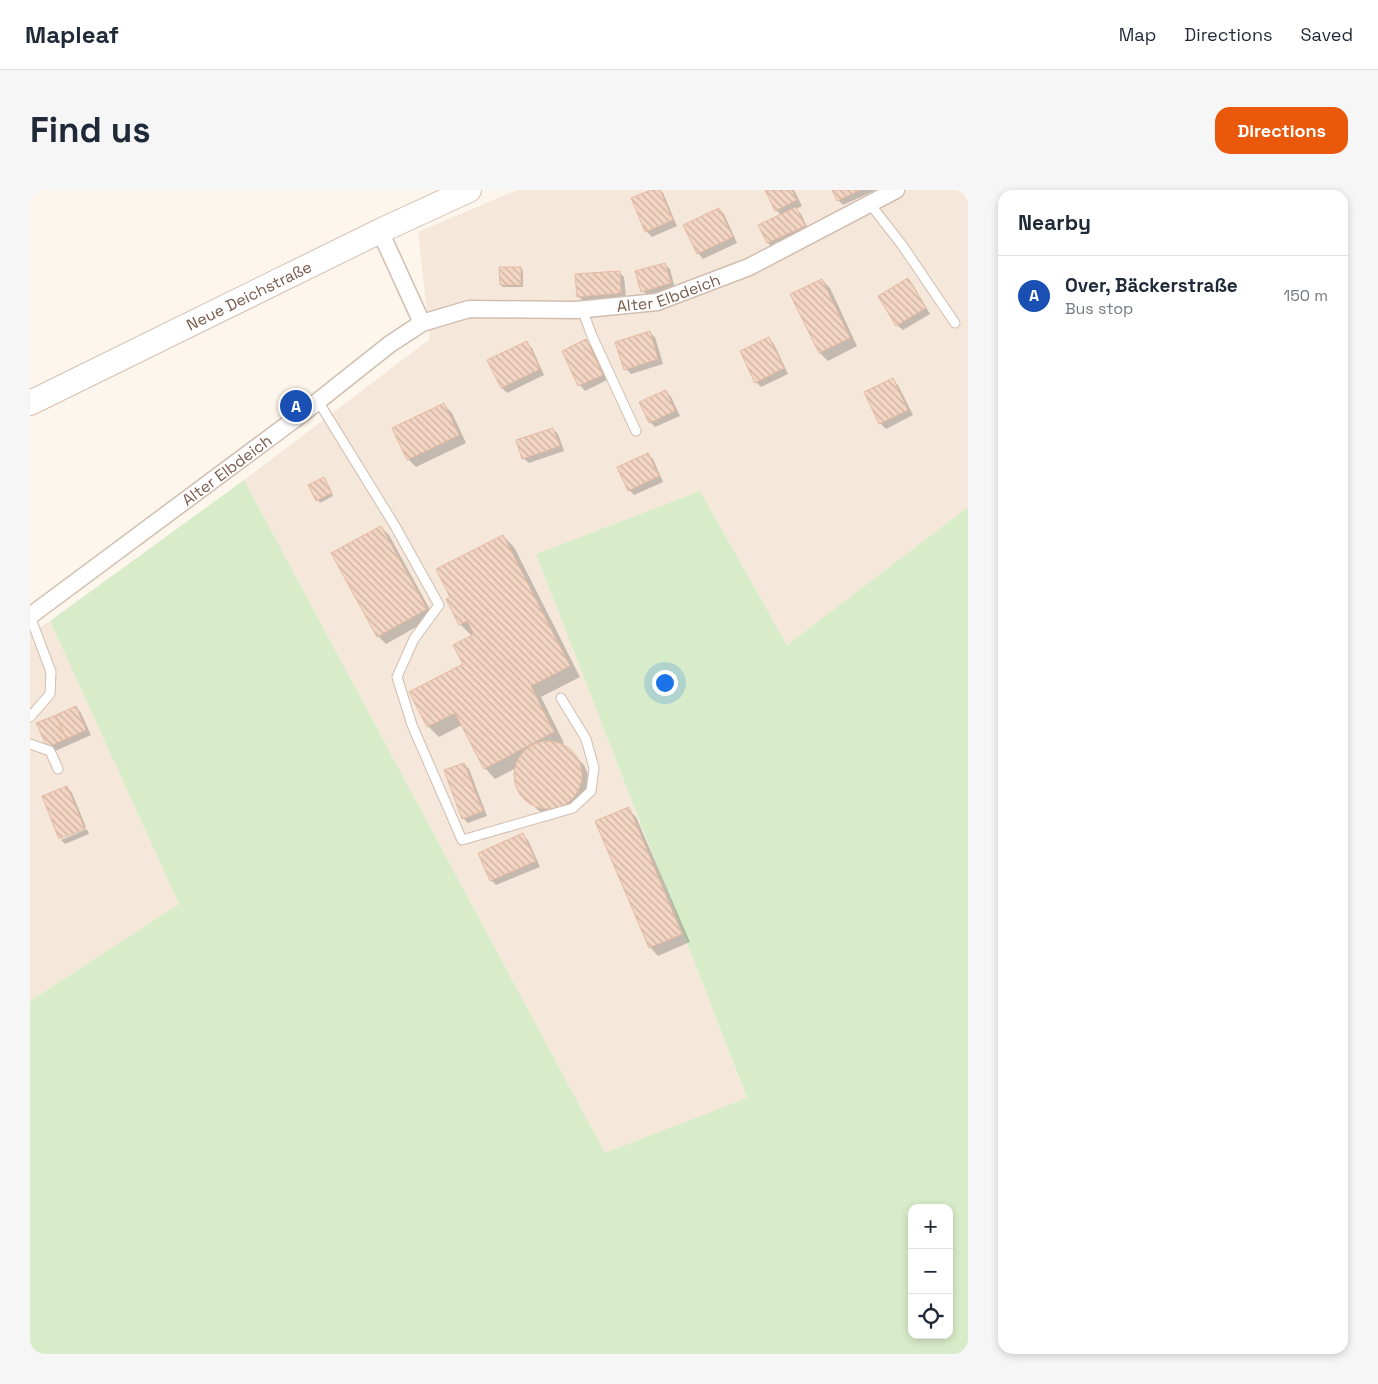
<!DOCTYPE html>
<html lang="en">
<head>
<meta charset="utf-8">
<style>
  :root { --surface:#fff; --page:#f6f6f7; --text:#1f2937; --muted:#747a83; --line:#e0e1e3; --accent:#ea580c }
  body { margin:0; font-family:"Space Grotesk",sans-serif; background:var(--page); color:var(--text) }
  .controls { position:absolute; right:15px; bottom:15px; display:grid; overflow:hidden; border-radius:10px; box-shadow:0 2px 8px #0003 }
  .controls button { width:45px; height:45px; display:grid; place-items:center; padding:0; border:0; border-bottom:1px solid var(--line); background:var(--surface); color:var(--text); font:25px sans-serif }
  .you { position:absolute; left:634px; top:492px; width:18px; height:18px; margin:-12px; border:4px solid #fff; border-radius:50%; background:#1a73e8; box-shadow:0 0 0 8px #1a73e833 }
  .badge { display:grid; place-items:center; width:32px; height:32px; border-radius:50%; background:var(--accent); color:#fff; font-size:16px; font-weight:700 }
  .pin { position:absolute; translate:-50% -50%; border:2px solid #fff; box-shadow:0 1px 5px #0006 }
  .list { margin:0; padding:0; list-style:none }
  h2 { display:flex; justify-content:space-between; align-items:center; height:65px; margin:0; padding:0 20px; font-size:21px }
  h2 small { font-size:16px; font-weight:400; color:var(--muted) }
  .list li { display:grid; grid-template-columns:32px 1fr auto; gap:15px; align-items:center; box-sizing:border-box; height:80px; padding:0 20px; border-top:1px solid var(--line) }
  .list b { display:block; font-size:19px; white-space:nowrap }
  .list p { margin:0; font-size:16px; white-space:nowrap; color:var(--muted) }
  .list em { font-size:16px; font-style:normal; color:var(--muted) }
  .icon { flex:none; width:28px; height:28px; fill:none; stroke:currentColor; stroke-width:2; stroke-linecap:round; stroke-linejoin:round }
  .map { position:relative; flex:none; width:938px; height:1164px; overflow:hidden; border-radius:15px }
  header { display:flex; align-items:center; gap:30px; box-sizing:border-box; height:70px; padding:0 25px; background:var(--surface); border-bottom:1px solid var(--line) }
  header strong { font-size:24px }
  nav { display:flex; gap:28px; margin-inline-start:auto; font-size:18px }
  .intro { display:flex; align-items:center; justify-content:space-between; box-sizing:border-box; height:120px; padding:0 30px }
  h1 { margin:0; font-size:35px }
  .button { padding:12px 22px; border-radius:15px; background:var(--accent); color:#fff; font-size:18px; font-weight:700 }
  main { display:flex; gap:30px; padding:0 30px }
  aside { flex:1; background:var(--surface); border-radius:15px; box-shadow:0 2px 8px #0003 }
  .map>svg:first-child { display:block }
</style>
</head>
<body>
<header>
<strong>Mapleaf</strong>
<nav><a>Map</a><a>Directions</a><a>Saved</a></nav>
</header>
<div class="intro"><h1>Find us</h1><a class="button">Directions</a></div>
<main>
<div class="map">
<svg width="938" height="1164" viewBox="0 0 938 1164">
  <defs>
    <pattern id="building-back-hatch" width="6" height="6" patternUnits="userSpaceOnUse" patternTransform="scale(1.25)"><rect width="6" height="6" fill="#f3d5c3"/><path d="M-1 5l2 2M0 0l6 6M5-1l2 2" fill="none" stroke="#cab0a1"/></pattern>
  </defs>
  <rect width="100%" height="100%" fill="#fdf6ec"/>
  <!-- residential -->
  <g fill="#f5e8da">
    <path d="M 487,0 L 938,0 L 938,317 L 757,455 L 670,301 L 506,364 L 717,909 L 575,963 L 214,290 L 400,149 L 388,42 Z"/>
    <path d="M 20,431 L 149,714 L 0,811 L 0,443 Z"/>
  </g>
  <!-- green -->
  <path fill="#d8ecc9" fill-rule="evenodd" d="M 214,290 L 575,963 L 717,908 L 506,364 L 670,301 L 757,455 L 938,317 L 938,1164 L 0,1164 L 0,811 L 149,714 L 20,431 ZM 882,1018 L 919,1018 L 919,1145 L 882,1145 Z"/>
  <!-- shadow -->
  <g fill="#0003">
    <path d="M 624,0 L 630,0 L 633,3 L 647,36 L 622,47 L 616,41 Z"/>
    <path d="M 737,0 L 764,0 L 772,16 L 766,19 L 771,24 L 779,41 L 743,58 L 738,53 L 730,35 L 751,25 L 746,20 Z"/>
    <path d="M 803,0 L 846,0 L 813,15 L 808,10 Z"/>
    <path d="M 689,19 L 694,24 L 707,53 L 673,69 L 668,63 Z"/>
    <path d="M 634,74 L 640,79 L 645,99 L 618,106 L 613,101 Z"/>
    <path d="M 491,78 L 493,81 L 493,97 L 473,97 L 471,95 Z"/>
    <path d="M 589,82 L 594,87 L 596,108 L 554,112 L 548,106 Z"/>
    <path d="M 792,90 L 800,98 L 827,156 L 798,171 L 790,163 Z"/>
    <path d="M 878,90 L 883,95 L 900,124 L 873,140 L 867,135 Z"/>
    <path d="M 619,142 L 625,147 L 633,174 L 601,184 L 596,179 Z"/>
    <path d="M 739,149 L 744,154 L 758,184 L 731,197 L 726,192 Z"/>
    <path d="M 556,151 L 561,156 L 577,190 L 555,201 L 550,195 Z"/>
    <path d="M 497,153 L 502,158 L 514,185 L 477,203 L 472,198 Z"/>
    <path d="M 863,190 L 868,195 L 883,225 L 856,239 L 850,233 L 836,202 Z"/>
    <path d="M 636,201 L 641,207 L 650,226 L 625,237 L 620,232 Z"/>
    <path d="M 414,215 L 422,223 L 436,253 L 386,277 L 378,269 Z"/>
    <path d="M 523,239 L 528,244 L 534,261 L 499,273 L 493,268 Z"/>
    <path d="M 617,264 L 623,269 L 633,292 L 604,305 L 599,300 Z"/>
    <path d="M 296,291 L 303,306 L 290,313 L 279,296 Z"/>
    <path d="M 351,337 L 359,345 L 404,427 L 356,454 L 348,446 Z"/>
    <path d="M 473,346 L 484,357 L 550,487 L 511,507 L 534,553 L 531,555 L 536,557 L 554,575 L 559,587 L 559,600 L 546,621 L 534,626 L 521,626 L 509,621 L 491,603 L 486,592 L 486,578 L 465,589 L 455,578 L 432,535 L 409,547 L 398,536 L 435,475 L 442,446 L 430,434 Z"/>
    <path d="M 46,517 L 51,523 L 61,545 L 23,562 L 18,556 Z"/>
    <path d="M 434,574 L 439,579 L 457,626 L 438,633 L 433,628 Z"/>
    <path d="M 37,597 L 42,603 L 56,637 L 31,647 L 31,649 L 14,607 Z"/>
    <path d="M 598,619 L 606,627 L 660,752 L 628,766 L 620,757 Z"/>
    <path d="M 57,639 L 59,644 L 35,654 L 31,650 Z"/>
    <path d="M 493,645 L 498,650 L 510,677 L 466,695 L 461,690 Z"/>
  </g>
  <!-- building -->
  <g fill="url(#building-back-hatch)" stroke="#e6bba3">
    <path d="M 621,0 L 630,0 L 643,30 L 615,42 L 601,8 Z"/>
    <path d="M 735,0 L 762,0 L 767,10 L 745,21 Z"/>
    <path d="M 802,0 L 830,0 L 807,11 Z"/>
    <path d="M 766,17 L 775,36 L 737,53 L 728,35 Z"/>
    <path d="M 689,18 L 703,47 L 667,64 L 653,35 Z"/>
    <path d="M 635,73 L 641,93 L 611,102 L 605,81 Z"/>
    <path d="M 469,77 L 491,77 L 491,95 L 470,95 Z"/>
    <path d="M 590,81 L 591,103 L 547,107 L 545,84 Z"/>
    <path d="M 878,88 L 896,118 L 866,136 L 848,106 Z"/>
    <path d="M 792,89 L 820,148 L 789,163 L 760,104 Z"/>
    <path d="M 620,141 L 628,169 L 594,180 L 585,152 Z"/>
    <path d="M 739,147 L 754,178 L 725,193 L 710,161 Z"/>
    <path d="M 556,149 L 573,185 L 548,196 L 532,161 Z"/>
    <path d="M 497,151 L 510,179 L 471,198 L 457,170 Z"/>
    <path d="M 863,188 L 878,220 L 849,234 L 834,202 Z"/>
    <path d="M 636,200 L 645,221 L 619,233 L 609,212 Z"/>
    <path d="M 414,213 L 429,245 L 377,270 L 362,238 Z"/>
    <path d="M 523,238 L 530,256 L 492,269 L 486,250 Z"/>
    <path d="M 618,263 L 629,286 L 598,301 L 587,277 Z"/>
    <path d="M 294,287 L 302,303 L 286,311 L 278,295 Z"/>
    <path d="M 351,336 L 397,419 L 347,447 L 301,363 Z"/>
    <path d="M 473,345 L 540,476 L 501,496 L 524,542 L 454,579 L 425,523 L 397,537 L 379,502 L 433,474 L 423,455 L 444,444 L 437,431 L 429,435 L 416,409 L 420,407 L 406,379 Z"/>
    <path d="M 46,516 L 56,540 L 36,549 L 26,525 Z"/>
    <path d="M 26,525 L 36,549 L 17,557 L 6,533 Z"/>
    <circle cx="518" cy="585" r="34"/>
    <path d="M 434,573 L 453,621 L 432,629 L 414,580 Z"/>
    <path d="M 37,596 L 55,639 L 29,649 L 12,606 Z"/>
    <path d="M 599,617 L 652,744 L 619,758 L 565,631 Z"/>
    <path d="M 493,643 L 506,671 L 460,691 L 448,663 Z"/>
  </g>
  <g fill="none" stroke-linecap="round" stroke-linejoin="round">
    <defs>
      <g id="lane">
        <path d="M 840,14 L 872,55 L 925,133"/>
        <path d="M 552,119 L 562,146 L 606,241"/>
        <path d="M 288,211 L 365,336 L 409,415 L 384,449 L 367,487 L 382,535 L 432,650 L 543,618 L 561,601 L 564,578 L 556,549 L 531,508"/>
        <path d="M 0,527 L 20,504 L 21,482 L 0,426"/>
        <path d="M 0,554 L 20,561 L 28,579"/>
      </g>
      <g id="street">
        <path d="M 350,41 L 392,133"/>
        <path id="s1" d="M 0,426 L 273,223 L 360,154 L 392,133 L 439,119 L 546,120 L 627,112 L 719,77 L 866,0"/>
      </g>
      <g id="secondary">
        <path id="s2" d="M 0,213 L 350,41 L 439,0"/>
      </g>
    </defs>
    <!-- lane casing -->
    <use href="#lane" stroke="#d1beb0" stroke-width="11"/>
    <!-- street casing -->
    <use href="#street" stroke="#d1beb0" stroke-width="19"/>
    <!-- secondary casing -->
    <use href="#secondary" stroke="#d6c0b0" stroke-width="26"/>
    <!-- lane -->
    <use href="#lane" stroke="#fff" stroke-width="9"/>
    <!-- street -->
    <use href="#street" stroke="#fff" stroke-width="16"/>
    <!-- secondary -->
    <use href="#secondary" stroke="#fff" stroke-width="24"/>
  </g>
  <g text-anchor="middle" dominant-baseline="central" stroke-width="4" stroke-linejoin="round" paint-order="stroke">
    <!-- street labels -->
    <g font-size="16" fill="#7a5c4d" stroke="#fffaf3">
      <text stroke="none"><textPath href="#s1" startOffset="740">Alter Elbdeich</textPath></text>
      <text stroke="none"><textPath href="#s2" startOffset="244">Neue Deichstraße</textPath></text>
      <text stroke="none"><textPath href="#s1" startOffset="245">Alter Elbdeich</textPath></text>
    </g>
  </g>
</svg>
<div class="controls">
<button>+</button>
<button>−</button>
<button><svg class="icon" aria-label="locate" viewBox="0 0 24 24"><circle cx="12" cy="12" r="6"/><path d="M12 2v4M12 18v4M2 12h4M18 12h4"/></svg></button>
</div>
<div class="you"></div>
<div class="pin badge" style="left:266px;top:216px;background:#1a4fb4">A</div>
</div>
<aside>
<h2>Nearby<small></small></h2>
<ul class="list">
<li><span class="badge" style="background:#1a4fb4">A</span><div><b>Over, Bäckerstraße</b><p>Bus stop</p></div><em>150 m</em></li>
</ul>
</aside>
</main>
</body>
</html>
